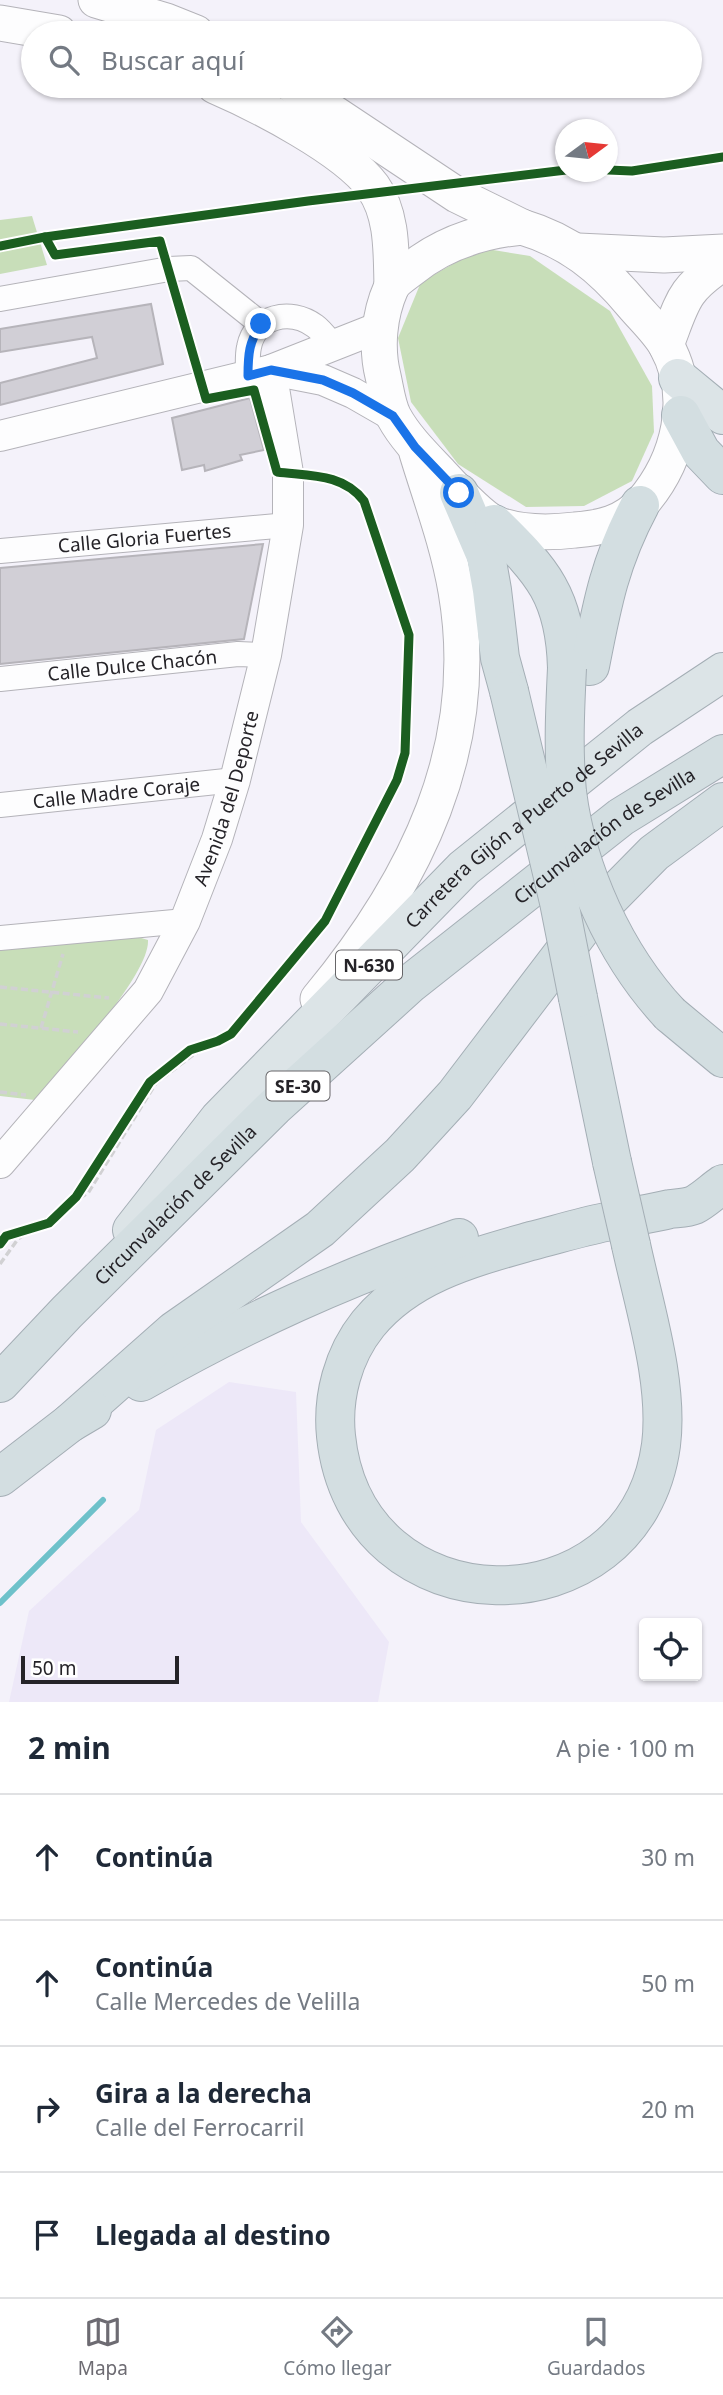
<!DOCTYPE html>
<html lang="es">
<head>
<meta charset="utf-8">
<style>
  :root { --surface:#fff; --page:#f2f2f3; --text:#1f2937; --muted:#747a83; --line:#e0e1e3; --accent:#6d6b72 }
  body { margin:0; font-family:"Noto Sans",sans-serif; background:var(--page); color:var(--text) }
  .controls { position:absolute; right:21px; bottom:21px; display:grid; overflow:hidden; border-radius:7px; box-shadow:0 2px 5px #0004 }
  .controls button { width:63px; height:63px; display:grid; place-items:center; padding:0; border:0; border-bottom:2px solid var(--line); background:var(--surface); color:var(--text); font:35px sans-serif }
  .compass { position:absolute; left:555px; top:119px; width:63px; height:63px; border-radius:50%; background:var(--surface); box-shadow:0 2px 5px #0004; rotate:75deg }
  .scale { position:absolute; left:21px; bottom:18px; width:158px; box-sizing:border-box; padding-left:7px; border:4px solid #252328; border-top:0; font-size:19px; line-height:24px; white-space:nowrap; color:#252328; -webkit-text-stroke:5px #fff; paint-order:stroke }
  .stop { position:absolute; width:21px; height:21px; margin:-16px; border:5px solid #1a73e8; border-radius:50%; background:#fff }
  .stop.end { background:#1a73e8; border-color:#fff; box-shadow:0 2px 7px #0008 }
  .list { margin:0; padding:0; list-style:none }
  h2 { display:flex; justify-content:space-between; align-items:center; height:91px; margin:0; padding:0 28px; font-size:30px }
  h2 small { font-size:23px; font-weight:400; color:var(--muted) }
  .list li { display:grid; grid-template-columns:46px 1fr auto; gap:21px; align-items:center; box-sizing:border-box; height:126px; padding:0 28px; border-top:2px solid var(--line) }
  .list b { display:block; font-size:26px; white-space:nowrap }
  .list p { margin:0; font-size:23px; white-space:nowrap; color:var(--muted) }
  .list em { font-size:23px; font-style:normal; color:var(--muted) }
  .icon { flex:none; width:38px; height:38px; fill:none; stroke:currentColor; stroke-width:2; stroke-linecap:round; stroke-linejoin:round }
  .map { position:relative; flex:none; width:723px; height:1702px; overflow:hidden }
  .search { position:absolute; background:var(--surface); box-shadow:0 2px 5px #0004; left:21px; right:21px; top:21px; height:77px; display:flex; align-items:center; gap:18px; box-sizing:border-box; padding:0 24px; border-radius:38px; color:var(--muted); font-size:26px }
  .sheet { height:595px; background:var(--surface) }
  nav { display:flex; justify-content:space-around; align-items:center; box-sizing:border-box; height:98px; border-top:2px solid var(--line); background:var(--surface); font-size:19px; color:var(--muted) }
  nav a { display:grid; justify-items:center; gap:4px }
  nav .on { color:var(--accent) }
  .map>svg:first-child { display:block }
</style>
</head>
<body>
<div class="map">
<svg width="723" height="1702" viewBox="0 0 723 1702">
  <rect width="100%" height="100%" fill="#f4f2fa"/>
  <!-- built -->
  <path fill="#ede8f8" d="M 229,1382 L 296,1392 L 301,1522 L 389,1642 L 378,1702 L 9,1702 L 29,1611 L 139,1510 L 156,1430 Z"/>
  <!-- green -->
  <g fill="#c8deb9">
    <path d="M 32,216 L 47,265 L 0,274 L 0,220 Z"/>
    <path d="M 481,248 L 530,256 L 610,311 L 652,386 L 654,432 L 632,481 L 584,506 L 526,507 L 458,464 L 411,402 L 398,338 L 421,282 Z"/>
    <path d="M 138,937 L 148,940 C 150,976 61,1070 35,1100 L 0,1096 L 0,949 Z"/>
  </g>
  <g fill="none" stroke-linecap="round" stroke-linejoin="round">
    <!-- stream -->
    <path stroke="#6ec1ca" stroke-width="6" d="M 0,1603 L 103,1500"/>
  </g>
  <!-- building -->
  <g fill="#d1cfd6" stroke="#b6b4ba" stroke-width="2">
    <path d="M 151,304 L 163,364 L 0,405 L 0,383 L 97,358 L 92,337 L 0,352 L 0,329 Z"/>
    <path d="M 250,398 L 264,450 L 240,455 L 242,460 L 205,471 L 204,465 L 182,470 L 172,418 Z"/>
    <path d="M 263,544 L 244,639 L 0,664 L 0,568 Z"/>
  </g>
  <g fill="none" stroke-linecap="round" stroke-linejoin="round">
    <defs>
      <g id="minor">
        <path d="M 0,299 L 169,269 L 191,268 L 261,324"/>
        <path d="M 248,376 C 248,367 247,356 249,347 C 255,316 290,308 315,326 C 322,331 328,340 334,347"/>
        <path id="s1" d="M 0,551 L 288,525"/>
        <path id="s2" d="M 0,679 L 238,654 L 266,655"/>
        <path id="s3" d="M 0,805 L 235,780"/>
        <path d="M 0,938 L 185,921"/>
      </g>
      <g id="tertiary">
        <path d="M 272,370 L 323,380 L 353,393 L 393,416"/>
        <path d="M 0,436 L 271,370 L 380,327"/>
        <path id="s4" d="M 0,1163 L 148,991 L 185,921 L 217,839 L 235,780 L 266,655 L 288,525 L 288,473 L 271,370"/>
      </g>
      <g id="secondary">
        <path d="M 96,0 L 166,21 L 196,33"/>
        <path d="M 0,23 L 59,33"/>
        <path d="M 215,86 C 259,105 345,149 373,187 C 393,215 391,253 392,286"/>
        <path d="M 293,86 L 457,195 L 522,227"/>
        <path d="M 522,227 C 569,241 601,267 632,304 C 643,317 658,331 666,345 C 695,397 679,460 642,503 C 624,523 601,528 575,530 C 550,533 520,533 496,524 C 482,518 453,487 441,474 C 425,457 406,439 394,417 C 388,406 386,389 383,376 C 376,348 379,315 391,288 C 394,281 404,275 410,270 C 443,243 480,231 522,227 Z"/>
        <path d="M 578,251 L 664,255 L 723,252"/>
        <path d="M 666,345 C 683,301 682,290 723,263"/>
        <path d="M 318,999 C 415,882 483,747 456,591 C 448,544 431,499 417,453"/>
      </g>
      <g id="trunk">
        <path d="M 678,378 L 723,415"/>
        <path id="s5" d="M 132,1230 L 219,1119 L 464,868 L 640,727 L 723,672"/>
      </g>
      <g id="motorway">
        <path d="M 681,415 L 701,452 L 723,475"/>
        <path d="M 459,493 L 486,556 L 492,590 L 500,658 L 509,691"/>
        <path d="M 494,524 C 543,572 565,596 567,668"/>
        <path d="M 590,666 C 602,604 610,561 640,505"/>
        <path d="M 578,998 L 612,1162"/>
        <path d="M 670,1014 L 723,1058"/>
        <path d="M 631,1245 C 644,1306 669,1383 661,1445 C 635,1635 356,1632 336,1436 C 332,1397 343,1355 368,1324 C 409,1274 471,1258 531,1241 C 555,1235 581,1227 606,1222 C 627,1217 649,1214 670,1209 C 678,1208 687,1208 694,1205 C 704,1200 714,1190 723,1184"/>
        <path d="M 141,1382 C 246,1322 344,1278 459,1238"/>
        <path id="s6" d="M 0,1383 L 67,1312 L 274,1107 L 411,983 L 621,817 L 723,754"/>
        <path d="M 70,1423 L 174,1331 L 320,1229 L 400,1155 L 455,1095 L 589,919 L 654,853 L 723,802"/>
        <path d="M 0,1477 L 70,1423 L 92,1410"/>
      </g>
    </defs>
    <!-- minor casing -->
    <use href="#minor" stroke="#b4b3b9" stroke-width="26"/>
    <!-- tertiary casing -->
    <use href="#tertiary" stroke="#b4b3b9" stroke-width="32"/>
    <!-- secondary casing -->
    <use href="#secondary" stroke="#b4b3b9" stroke-width="37"/>
    <!-- trunk casing -->
    <use href="#trunk" stroke="#a4aeb5" stroke-width="40"/>
    <!-- motorway casing -->
    <use href="#motorway" stroke="#a4aeb5" stroke-width="40"/>
    <!-- path -->
    <g stroke="#d1d1d3" stroke-width="3.5" stroke-dasharray="7 3.5" stroke-linecap="butt">
      <path d="M 0,987 L 109,998"/>
      <path d="M 0,1024 L 78,1032"/>
      <path d="M 41,1028 L 63,954"/>
      <path d="M 0,1092 L 26,1095"/>
      <path d="M 0,1264 L 18,1239 L 43,1221 L 88,1193 L 156,1083 L 193,1055 L 218,1041"/>
    </g>
    <!-- minor -->
    <use href="#minor" stroke="#fdfdfe" stroke-width="24"/>
    <!-- tertiary -->
    <use href="#tertiary" stroke="#fdfdfe" stroke-width="30"/>
    <!-- secondary -->
    <use href="#secondary" stroke="#fdfdfe" stroke-width="35"/>
    <!-- trunk -->
    <use href="#trunk" stroke="#dce4e7" stroke-width="38"/>
    <!-- motorway -->
    <use href="#motorway" stroke="#d3dee1" stroke-width="38"/>
    <defs>
      <g id="motorway-bridge">
        <path d="M 567,668 C 565,709 563,751 567,792 C 577,871 615,955 670,1014"/>
        <path d="M 509,691 L 559,902 L 578,998"/>
        <path d="M 612,1162 L 631,1245"/>
      </g>
    </defs>
    <!-- motorway-bridge casing -->
    <use href="#motorway-bridge" stroke="#a4aeb5" stroke-width="40" stroke-linecap="butt"/>
    <!-- motorway-bridge -->
    <use href="#motorway-bridge" stroke="#d3dee1" stroke-width="38"/>
    <defs>
      <g id="cycleway">
        <path d="M 608,170 L 632,171 L 723,157"/>
        <path d="M 0,246 L 45,237 L 308,201 L 566,170"/>
        <path d="M 0,1244 L 6,1236 L 49,1223 L 76,1197 L 150,1082 L 190,1050 L 218,1041 L 231,1034 L 325,921 L 397,780 L 405,753 L 409,635 L 364,501 C 343,473 308,476 277,472 L 254,390 L 206,399 L 160,241 L 55,255 L 45,237"/>
      </g>
    </defs>
    <!-- cycleway casing -->
    <use href="#cycleway" stroke="#fff" stroke-width="13"/>
    <!-- cycleway -->
    <use href="#cycleway" stroke="#1b5e20" stroke-width="9"/>
  </g>
  <g fill="none" stroke-linecap="round" stroke-linejoin="round">
    <!-- route -->
    <path stroke="#1a73e8" stroke-width="9" d="M 261,324 C 249,342 248,354 248,376 L 271,370 L 323,380 L 353,393 L 393,416 L 415,447 L 459,493"/>
  </g>
  <g text-anchor="middle" dominant-baseline="central" stroke-width="5" stroke-linejoin="round" paint-order="stroke">
    <!-- shield labels -->
    <g fill="#fff" stroke="#666568" stroke-width="2">
      <rect x="336" y="950.5" width="66" height="29" rx="5"/>
      <rect x="266.5" y="1071.5" width="63" height="29" rx="5"/>
    </g>
    <g font-size="18" font-weight="bold" fill="#252328">
      <text x="369" y="965">N-630</text>
      <text x="298" y="1086">SE-30</text>
    </g>
    <!-- street labels -->
    <g font-size="19" fill="#252328" stroke="#fff">
      <text stroke="none"><textPath href="#s1" startOffset="145">Calle Gloria Fuertes</textPath></text>
      <text stroke="none"><textPath href="#s2" startOffset="133">Calle Dulce Chacón</textPath></text>
      <text stroke="none"><textPath href="#s3" startOffset="117">Calle Madre Coraje</textPath></text>
      <text stroke="none"><textPath href="#s4" startOffset="436">Avenida del Deporte</textPath></text>
      <text stroke="none"><textPath href="#s5" startOffset="565">Carretera Gijón a Puerto de Sevilla</textPath></text>
      <text stroke="none"><textPath href="#s6" startOffset="817">Circunvalación de Sevilla</textPath></text>
      <text stroke="none"><textPath href="#s6" startOffset="250">Circunvalación de Sevilla</textPath></text>
    </g>
  </g>
</svg>
<div class="controls">
<button><svg class="icon" aria-label="locate" viewBox="0 0 24 24"><circle cx="12" cy="12" r="6"/><path d="M12 2v4M12 18v4M2 12h4M18 12h4"/></svg></button>
</div>
<svg class="compass" viewBox="-18 -18 36 36"><path d="M0-13l5 13h-10z" fill="#e53935"/><path d="M0 13l5-13h-10z" fill="#747a83"/></svg>
<div class="scale">50 m</div>
<div class="stop" style="left:459px;top:493px"></div>
<div class="stop end" style="left:261px;top:324px"></div>
<div class="search"><svg class="icon" aria-label="search" viewBox="0 0 24 24"><circle cx="10" cy="10" r="6"/><path d="M15 15l6 6"/></svg>Buscar aquí</div>
</div>
<section class="sheet">
<h2>2 min<small>A pie · 100 m</small></h2>
<ul class="list">
<li><svg class="icon" aria-label="ahead" viewBox="0 0 24 24"><path d="M12 20V5M6 11l6-6 6 6"/></svg><div><b>Continúa</b></div><em>30 m</em></li>
<li><svg class="icon" aria-label="ahead" viewBox="0 0 24 24"><path d="M12 20V5M6 11l6-6 6 6"/></svg><div><b>Continúa</b><p>Calle Mercedes de Velilla</p></div><em>50 m</em></li>
<li><svg class="icon" aria-label="right" viewBox="0 0 24 24"><path d="M7 20v-9h11M14 6l5 5-5 5"/></svg><div><b>Gira a la derecha</b><p>Calle del Ferrocarril</p></div><em>20 m</em></li>
<li><svg class="icon" aria-label="arrive" viewBox="0 0 24 24"><path d="M6 21V4h12l-3 4 3 4H6"/></svg><div><b>Llegada al destino</b></div></li>
</ul>
</section>
<nav>
<a class="on"><svg class="icon" aria-label="map" viewBox="0 0 24 24"><path d="M3 6l6-2 6 2 6-2v14l-6 2-6-2-6 2zM9 4v14M15 6v14"/></svg>Mapa</a>
<a><svg class="icon" aria-label="directions" viewBox="0 0 24 24"><path d="M12 3l9 9-9 9-9-9zM9 14v-3h6M13 9l2 2-2 2"/></svg>Cómo llegar</a>
<a><svg class="icon" aria-label="saved" viewBox="0 0 24 24"><path d="M7 4h10v16l-5-4-5 4z"/></svg>Guardados</a>
</nav>
</body>
</html>
